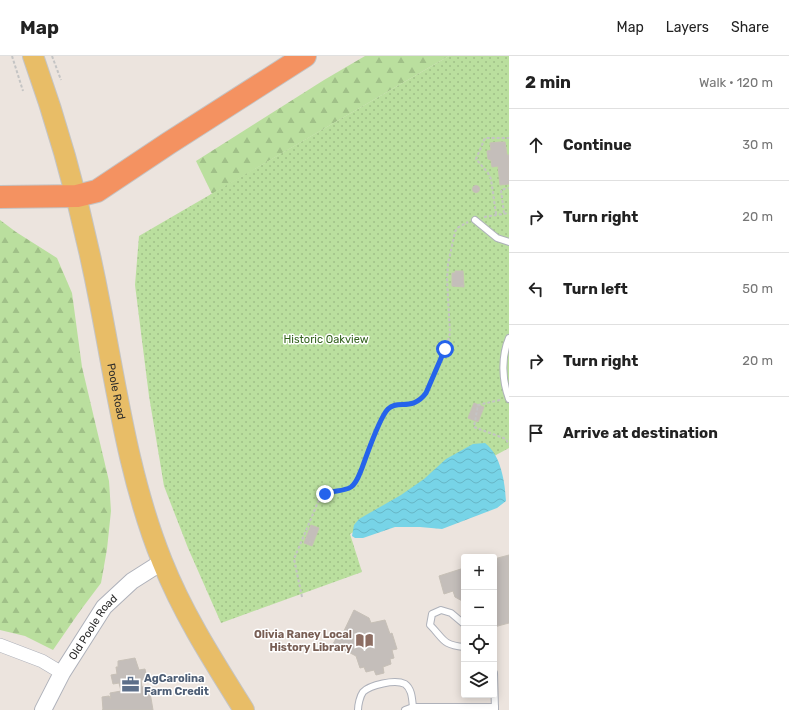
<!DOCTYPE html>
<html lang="en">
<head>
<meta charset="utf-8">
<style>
  :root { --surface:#fff; --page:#f6f6f6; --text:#222; --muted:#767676; --line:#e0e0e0 }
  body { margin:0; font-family:Rubik,sans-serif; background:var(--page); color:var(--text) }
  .controls { position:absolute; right:12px; bottom:12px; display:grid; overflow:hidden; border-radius:4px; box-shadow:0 2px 10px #0003 }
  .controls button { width:36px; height:36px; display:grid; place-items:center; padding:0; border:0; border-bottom:1px solid var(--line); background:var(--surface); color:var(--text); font:20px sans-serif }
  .stop { position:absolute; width:12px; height:12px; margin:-9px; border:3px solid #2563eb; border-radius:50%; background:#fff }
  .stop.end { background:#2563eb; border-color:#fff; box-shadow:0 1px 4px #0008 }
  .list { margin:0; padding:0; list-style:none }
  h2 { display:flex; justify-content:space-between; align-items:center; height:52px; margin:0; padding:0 16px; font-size:17px }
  h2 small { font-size:13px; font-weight:400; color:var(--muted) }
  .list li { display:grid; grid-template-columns:26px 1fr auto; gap:12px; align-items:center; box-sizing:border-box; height:72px; padding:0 16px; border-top:1px solid var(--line) }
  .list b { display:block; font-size:15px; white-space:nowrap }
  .list em { font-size:13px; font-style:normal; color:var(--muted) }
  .icon { flex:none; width:22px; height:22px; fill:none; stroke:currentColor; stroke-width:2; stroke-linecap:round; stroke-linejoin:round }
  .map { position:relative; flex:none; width:509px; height:654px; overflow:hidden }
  header { display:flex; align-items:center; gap:24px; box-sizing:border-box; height:56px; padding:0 20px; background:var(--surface); border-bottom:1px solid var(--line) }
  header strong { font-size:19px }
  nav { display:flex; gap:22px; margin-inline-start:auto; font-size:14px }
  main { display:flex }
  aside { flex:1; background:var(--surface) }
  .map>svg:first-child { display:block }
</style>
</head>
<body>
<header>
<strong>Map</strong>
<nav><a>Map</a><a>Layers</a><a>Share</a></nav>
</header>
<main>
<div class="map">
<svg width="509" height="654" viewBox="0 0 509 654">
  <defs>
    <pattern id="forest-firs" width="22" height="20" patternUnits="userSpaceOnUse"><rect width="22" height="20" fill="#badf9e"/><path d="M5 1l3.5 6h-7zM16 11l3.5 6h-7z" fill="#a0c088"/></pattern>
    <pattern id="park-dots" width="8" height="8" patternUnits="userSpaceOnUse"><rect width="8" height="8" fill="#badf9e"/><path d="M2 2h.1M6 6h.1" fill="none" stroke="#a0c088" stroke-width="1.8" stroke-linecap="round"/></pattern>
    <pattern id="water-waves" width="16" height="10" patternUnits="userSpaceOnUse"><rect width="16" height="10" fill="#77d4e7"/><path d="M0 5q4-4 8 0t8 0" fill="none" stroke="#67b6c6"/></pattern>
  </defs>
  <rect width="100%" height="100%" fill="#ece4de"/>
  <!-- forest -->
  <g fill="url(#forest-firs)">
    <path d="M 365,0 L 449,0 L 212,138 L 196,105 L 324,24 Z"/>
    <path d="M 0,164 L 16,176 L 57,202 L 72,237 L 82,311 L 109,425 L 111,455 L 107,493 L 101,527 L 80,555 L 53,594 L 25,580 L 0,574 Z"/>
  </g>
  <!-- park -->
  <path fill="url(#park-dots)" d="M 449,0 L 509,0 L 509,392 L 350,478 L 362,516 L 221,567 L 188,492 L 164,430 L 149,340 L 135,229 L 139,180 Z"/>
  <!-- water -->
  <path fill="url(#water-waves)" d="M 485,387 C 501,399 505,426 506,445 L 497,452 L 442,473 L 420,471 L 395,471 L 363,482 L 355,482 L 352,480 L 354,469 L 359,463 L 401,439 L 424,423 L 446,403 L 473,388 Z"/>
  <!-- building -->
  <g fill="#c4beba" stroke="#c7c0b7">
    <path d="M 500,86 L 505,86 L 507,99 L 509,99 L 509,128 L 500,129 L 498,110 L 492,111 L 491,104 L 488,103 L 487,95 L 491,94 L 490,87 Z"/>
    <circle cx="476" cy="133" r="3.5"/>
    <path d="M 455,215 L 463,215 L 464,231 L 452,230 L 452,217 L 455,217 Z"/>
    <path d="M 474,347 L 484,351 L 478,366 L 468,362 Z"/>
    <path d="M 311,469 L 319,472 L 312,490 L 304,487 Z"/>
    <path d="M 509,499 L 509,567 L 494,571 L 494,503 Z"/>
    <path d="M 464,512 L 464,546 L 455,541 L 453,535 L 444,538 L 439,520 Z"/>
    <path d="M 354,554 L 369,562 L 371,567 L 385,564 L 390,578 L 392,577 L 397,593 L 392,594 L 394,602 L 390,603 L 391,608 L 383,611 L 384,617 L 376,619 L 374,614 L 366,616 L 364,611 L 360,612 L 356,600 L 333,588 L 339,577 L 342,579 Z"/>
    <path d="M 135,602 L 139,614 L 145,613 L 147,623 L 141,624 L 142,631 L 149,630 L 153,654 L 102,654 L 103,654 L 102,641 L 109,640 L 111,643 L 110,637 L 121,635 L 119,627 L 113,628 L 111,619 L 117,618 L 116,611 L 118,611 L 118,605 Z"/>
  </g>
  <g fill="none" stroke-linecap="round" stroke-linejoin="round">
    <defs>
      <g id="service">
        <path d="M 475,164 L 497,182 L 509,186"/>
        <path d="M 509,282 C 501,301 502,324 509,343"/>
        <path d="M 464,568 L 451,557 L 441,554 L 432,558 L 430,569 C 444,583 442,589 464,591"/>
        <path d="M 494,617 L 495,654"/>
        <path d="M 358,654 C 358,649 360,640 363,636 C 370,629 395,623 405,628 C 412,633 412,643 413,651"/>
        <path d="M 405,654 L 413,651 L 495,651"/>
      </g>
      <path id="minor" d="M 0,589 L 42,605 L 62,617"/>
      <g id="tertiary">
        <path id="s1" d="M 43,654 L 62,617 L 104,551 L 132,525 L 162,506"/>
      </g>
      <g id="primary">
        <path id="s2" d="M 33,0 C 62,81 84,164 100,248 C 117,335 129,423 162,505 C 183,558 214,606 244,654"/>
      </g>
      <path id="motorway" d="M 0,141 L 77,140 L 97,135 L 169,87 L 305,0"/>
    </defs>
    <!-- service casing -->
    <use href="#service" stroke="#aeb1ba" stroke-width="8"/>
    <!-- minor casing -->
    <use href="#minor" stroke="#aeb1ba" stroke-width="14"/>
    <!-- tertiary casing -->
    <use href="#tertiary" stroke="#aeb1ba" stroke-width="18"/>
    <!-- primary casing -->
    <use href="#primary" stroke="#c4c4c4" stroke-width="22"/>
    <!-- motorway casing -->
    <use href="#motorway" stroke="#c4c4c4" stroke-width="24"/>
    <!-- path -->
    <g stroke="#c4c4c4" stroke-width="2" stroke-dasharray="3 2" stroke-linecap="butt">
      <path d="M 12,0 L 23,35"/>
      <path d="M 52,0 L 61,24"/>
      <path d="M 504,157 L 501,134 L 509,132"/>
      <path d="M 496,158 L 491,123 L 488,117 L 476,103 L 485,82 L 509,82"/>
      <path d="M 484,161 L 509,157"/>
      <path d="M 500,344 L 478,349 L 474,371 L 506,383 L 509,389"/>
      <path d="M 302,541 L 294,503 L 318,446 L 325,438 L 329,436 L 348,433 L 354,428 L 360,417 L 379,369 L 387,354 L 394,349 L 414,347 L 423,341 L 426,337 L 448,285 L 450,277 L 447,223 L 448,208 L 455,176 L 457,172 L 468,166"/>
    </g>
    <!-- service -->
    <use href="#service" stroke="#fff" stroke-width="6"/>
    <!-- minor -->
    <use href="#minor" stroke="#fff" stroke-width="13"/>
    <!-- tertiary -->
    <use href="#tertiary" stroke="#fff" stroke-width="16"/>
    <!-- primary -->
    <use href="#primary" stroke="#e8bd67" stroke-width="20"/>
    <!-- motorway -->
    <use href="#motorway" stroke="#f49261" stroke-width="22"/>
  </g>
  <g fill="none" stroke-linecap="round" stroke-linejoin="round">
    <!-- route -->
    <path stroke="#2563eb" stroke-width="5" d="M 325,438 C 333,434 343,436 351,431 C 357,427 359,419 362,412 C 367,399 379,362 388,353 C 398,343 412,356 426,337 L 445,293"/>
  </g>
  <!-- icons -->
  <defs>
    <symbol id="library-bare" viewBox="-9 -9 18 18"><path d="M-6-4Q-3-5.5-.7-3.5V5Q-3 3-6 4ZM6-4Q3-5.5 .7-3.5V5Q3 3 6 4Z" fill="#8d6e63" stroke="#fff" stroke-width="2.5" paint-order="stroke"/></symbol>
    <symbol id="office-bare" viewBox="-9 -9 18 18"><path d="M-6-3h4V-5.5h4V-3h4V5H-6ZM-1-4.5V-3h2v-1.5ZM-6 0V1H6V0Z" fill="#5c6f8a" stroke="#fff" stroke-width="2.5" paint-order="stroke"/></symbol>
  </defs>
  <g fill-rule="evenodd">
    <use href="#library-bare" x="352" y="572" width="25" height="25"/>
    <use href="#office-bare" x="118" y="616" width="25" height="25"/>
  </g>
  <g text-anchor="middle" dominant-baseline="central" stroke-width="3" stroke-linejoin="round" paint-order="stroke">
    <!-- park labels -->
    <g font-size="11" fill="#34631f" stroke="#fff">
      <text x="326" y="283">Historic Oakview</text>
    </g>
    <!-- street labels -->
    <g font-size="11" fill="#2b2b2b" stroke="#fff">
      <text stroke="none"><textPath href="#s2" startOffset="346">Poole Road</textPath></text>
      <text stroke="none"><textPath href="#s1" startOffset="97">Old Poole Road</textPath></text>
    </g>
    <!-- education labels -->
    <g font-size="11" font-weight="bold" fill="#785e54" stroke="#fff" text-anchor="end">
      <text x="352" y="578">Olivia Raney Local<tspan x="352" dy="13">History Library</tspan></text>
    </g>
    <!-- service labels -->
    <g font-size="11" font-weight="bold" fill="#4e5e75" stroke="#fff" text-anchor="start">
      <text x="144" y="622">AgCarolina<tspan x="144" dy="13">Farm Credit</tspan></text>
    </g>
  </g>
</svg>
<div class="controls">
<button>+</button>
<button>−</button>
<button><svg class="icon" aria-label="locate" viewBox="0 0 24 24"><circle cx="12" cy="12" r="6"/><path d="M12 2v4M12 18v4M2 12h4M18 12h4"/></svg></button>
<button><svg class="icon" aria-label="layers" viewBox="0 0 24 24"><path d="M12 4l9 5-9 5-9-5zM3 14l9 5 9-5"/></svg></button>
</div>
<div class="stop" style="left:445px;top:293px"></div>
<div class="stop end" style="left:325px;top:438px"></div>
</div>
<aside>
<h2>2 min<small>Walk · 120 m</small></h2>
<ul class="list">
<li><svg class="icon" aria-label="ahead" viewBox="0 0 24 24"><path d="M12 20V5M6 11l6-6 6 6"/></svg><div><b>Continue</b></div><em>30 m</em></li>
<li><svg class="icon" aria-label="right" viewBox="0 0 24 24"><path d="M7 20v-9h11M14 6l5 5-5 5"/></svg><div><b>Turn right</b></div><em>20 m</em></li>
<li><svg class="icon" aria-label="left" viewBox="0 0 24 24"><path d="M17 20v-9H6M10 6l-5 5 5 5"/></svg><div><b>Turn left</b></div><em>50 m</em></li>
<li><svg class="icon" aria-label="right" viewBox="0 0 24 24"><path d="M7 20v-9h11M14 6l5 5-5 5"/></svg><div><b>Turn right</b></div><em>20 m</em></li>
<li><svg class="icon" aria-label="arrive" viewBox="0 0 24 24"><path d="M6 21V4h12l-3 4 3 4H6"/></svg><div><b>Arrive at destination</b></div></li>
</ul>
</aside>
</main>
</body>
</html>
